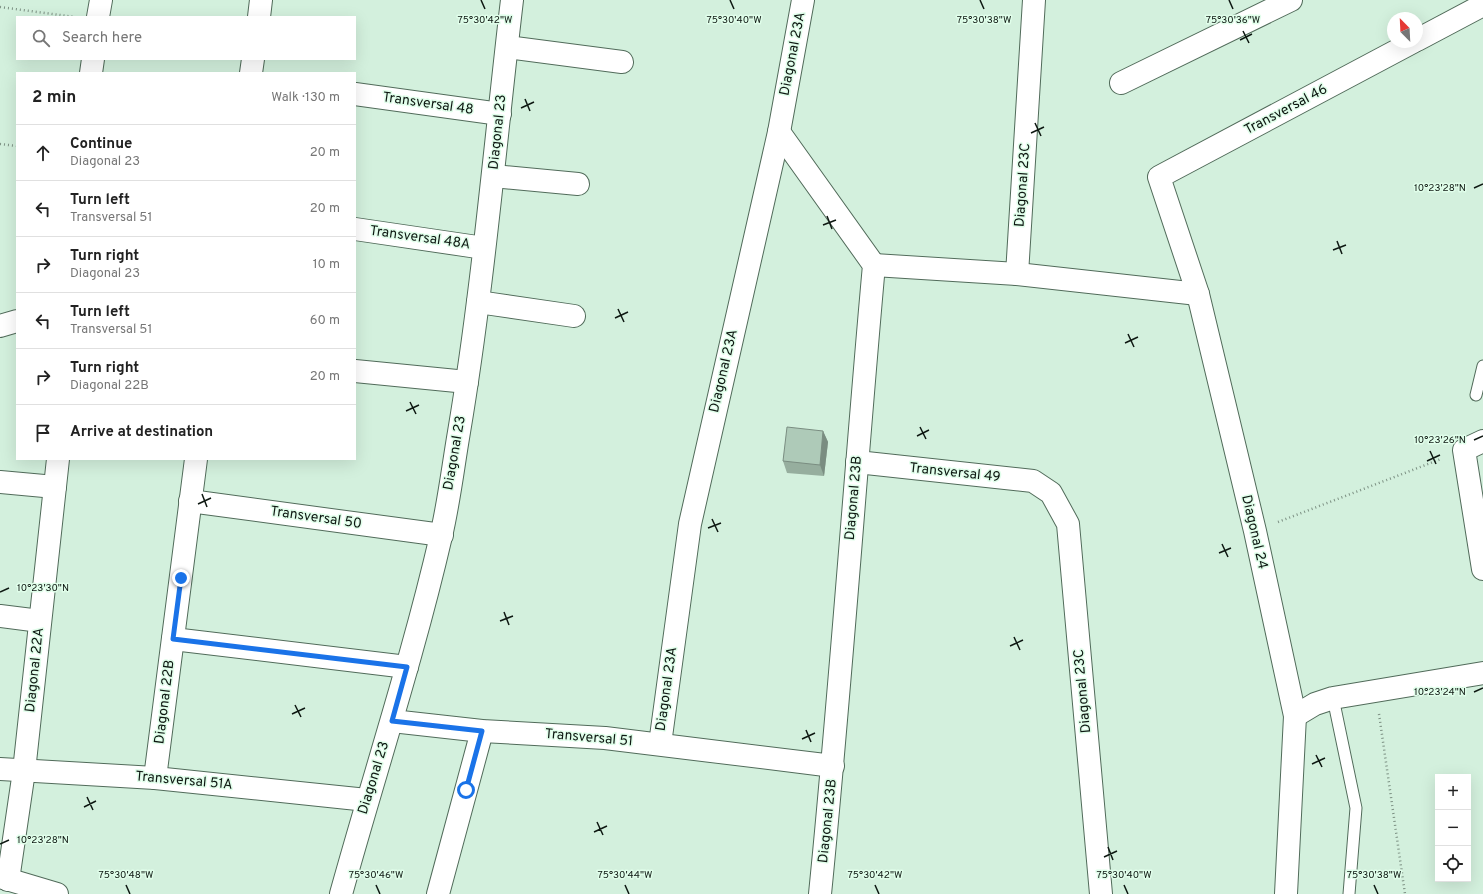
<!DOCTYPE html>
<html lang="en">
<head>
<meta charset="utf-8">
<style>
  :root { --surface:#fff; --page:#f2f2f2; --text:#222; --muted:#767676; --line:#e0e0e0 }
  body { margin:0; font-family:Overpass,sans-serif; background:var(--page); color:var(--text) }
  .controls { position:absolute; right:12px; bottom:12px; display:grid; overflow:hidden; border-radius:0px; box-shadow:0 4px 16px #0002 }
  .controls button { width:36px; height:36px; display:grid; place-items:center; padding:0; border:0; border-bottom:1px solid var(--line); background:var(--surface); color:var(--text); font:20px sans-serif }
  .compass { position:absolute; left:1387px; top:12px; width:36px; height:36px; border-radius:50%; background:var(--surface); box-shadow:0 4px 16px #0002; rotate:336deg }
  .stop { position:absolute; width:12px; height:12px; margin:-9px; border:3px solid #1a73e8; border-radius:50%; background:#fff }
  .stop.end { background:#1a73e8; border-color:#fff; box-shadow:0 1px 4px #0008 }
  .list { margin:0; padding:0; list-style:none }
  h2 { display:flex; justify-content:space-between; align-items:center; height:52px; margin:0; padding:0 16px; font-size:17px }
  h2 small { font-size:13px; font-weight:400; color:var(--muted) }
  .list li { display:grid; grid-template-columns:26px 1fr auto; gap:12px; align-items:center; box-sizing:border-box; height:56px; padding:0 16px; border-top:1px solid var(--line) }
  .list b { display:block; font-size:15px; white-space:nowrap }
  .list p { margin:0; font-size:13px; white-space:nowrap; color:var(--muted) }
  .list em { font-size:13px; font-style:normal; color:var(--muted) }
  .icon { flex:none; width:22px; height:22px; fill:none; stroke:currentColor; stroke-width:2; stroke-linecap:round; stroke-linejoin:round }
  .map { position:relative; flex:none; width:1483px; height:894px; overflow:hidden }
  .search { position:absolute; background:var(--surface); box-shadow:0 4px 16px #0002; left:16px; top:16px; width:340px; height:44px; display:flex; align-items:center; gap:10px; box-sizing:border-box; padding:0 14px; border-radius:0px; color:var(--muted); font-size:15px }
  .panel { position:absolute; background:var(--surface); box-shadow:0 4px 16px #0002; left:16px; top:72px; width:340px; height:388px; border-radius:0px }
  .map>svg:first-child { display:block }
</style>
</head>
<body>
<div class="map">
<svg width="1483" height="894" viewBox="0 0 1483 894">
  <rect width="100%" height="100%" fill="#d3f0dd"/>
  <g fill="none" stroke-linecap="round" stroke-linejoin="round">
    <defs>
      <g id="lane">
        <path d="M 1476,395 L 1483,366"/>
        <path d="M 1333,698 L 1356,808 L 1349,894"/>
      </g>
      <g id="street">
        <path d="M 98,17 L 101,0"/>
        <path d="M 259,17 L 261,0"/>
        <path d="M 1417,40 L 1483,5"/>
        <path d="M 507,47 L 622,62"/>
        <path d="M 91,73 L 93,59"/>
        <path d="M 251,73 L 253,59"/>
        <path d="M 1121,83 L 1291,0"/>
        <path d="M 355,94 L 500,114"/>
        <path d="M 779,132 L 874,265 C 855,475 841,685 820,894"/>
        <path d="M 493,176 L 578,184"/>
        <path d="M 355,229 L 484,248"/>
        <path d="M 874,265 L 1017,274 L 1198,294"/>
        <path d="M 1017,274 L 1034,0"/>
        <path d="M 478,302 L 574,316"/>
        <path d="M 0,326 L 17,321"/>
        <path d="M 355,371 L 467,382"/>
        <path d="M 1483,441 L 1464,450 L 1483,569"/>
        <path d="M 857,462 L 1033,481 L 1051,493 L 1068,524 L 1101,894"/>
        <path d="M 0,482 L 55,487"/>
        <path d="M 190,501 L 442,535"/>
        <path d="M 0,616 L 40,621"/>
        <path d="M 173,639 L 407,667"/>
        <path d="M 1295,716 L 1315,704 L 1333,698 L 1483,673"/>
        <path d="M 392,721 L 482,731 L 605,738 L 833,766"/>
        <path d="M 660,744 L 690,524 L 779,132 L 803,0"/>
        <path d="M 0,769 L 155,778 L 367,800"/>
        <path d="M 155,778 L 196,459"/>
        <path d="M 8,880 L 24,771 L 58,459"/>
        <path d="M 341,894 C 374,775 413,657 441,536 C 449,502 453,467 459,432 C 483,289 495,144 512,0"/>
        <path d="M 438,894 L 482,731"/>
        <path d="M 1286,894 L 1295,716 L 1255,531 L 1198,294 L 1159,177 L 1413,42"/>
      </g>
      <path id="secondary" d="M 0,877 L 57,894"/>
    </defs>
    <!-- lane casing -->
    <use href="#lane" stroke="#516b5a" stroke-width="13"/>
    <!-- street casing -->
    <use href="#street" stroke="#516b5a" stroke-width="24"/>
    <!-- secondary casing -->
    <use href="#secondary" stroke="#516b5a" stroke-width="24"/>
    <!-- path -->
    <g stroke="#7d9184" stroke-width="2.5" stroke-dasharray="1 3" stroke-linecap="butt">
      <path d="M 0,7 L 75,17"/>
      <path d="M 0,144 L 17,146"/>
      <path d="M 1278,522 L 1441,459"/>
      <path d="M 1379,714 L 1405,894"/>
    </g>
    <!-- lane -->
    <use href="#lane" stroke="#fff" stroke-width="11"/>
    <!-- street -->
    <use href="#street" stroke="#fff" stroke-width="22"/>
    <!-- secondary -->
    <use href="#secondary" stroke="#fff" stroke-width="22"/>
  </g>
  <!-- wall -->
  <path fill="#96ae9e" d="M 823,431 L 828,442 L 824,476 L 787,473 L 783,461 Z"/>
  <!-- shaded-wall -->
  <path fill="#7a8d81" d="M 823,431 L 828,442 L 824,476 L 820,465 Z"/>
  <!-- building -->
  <path fill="#aecab8" stroke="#7a8d81" d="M 787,427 L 823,431 L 820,465 L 783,461 Z"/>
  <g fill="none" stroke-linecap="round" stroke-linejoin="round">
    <!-- route -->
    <path stroke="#1a73e8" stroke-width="5" d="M 181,578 L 173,639 L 407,667 L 392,721 L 482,731 L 466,790"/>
  </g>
  <!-- ticks -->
  <path fill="none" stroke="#0e1812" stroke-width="1.5" d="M 481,0 L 485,9M 730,0 L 734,9M 980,0 L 984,9M 1229,0 L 1233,9M 1243,31 L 1249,43M 1240,40 L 1252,34M 525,99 L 530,111M 521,108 L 534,102M 1035,123 L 1041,136M 1031,133 L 1044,127M 1474,188 L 1483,184M 827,216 L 832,229M 823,225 L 836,220M 1337,241 L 1342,254M 1333,250 L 1346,245M 618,309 L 624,322M 615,318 L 628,312M 1128,334 L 1134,347M 1125,343 L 1138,337M 410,402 L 416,414M 406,411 L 419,405M 920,427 L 926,439M 917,436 L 929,430M 1474,440 L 1483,436M 1430,451 L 1436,464M 1427,461 L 1440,455M 202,494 L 207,507M 198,504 L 211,498M 712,519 L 718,532M 708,528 L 721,523M 1222,544 L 1228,557M 1219,553 L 1231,548M 0,592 L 9,588M 504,612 L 509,625M 500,621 L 513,616M 1014,637 L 1020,650M 1010,646 L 1023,640M 1474,692 L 1483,688M 295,705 L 301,717M 292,714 L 305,708M 806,730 L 811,742M 802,739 L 815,733M 1316,755 L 1322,767M 1312,764 L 1325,758M 87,797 L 93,810M 84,807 L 96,801M 597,822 L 603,835M 594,832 L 607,826M 0,844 L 9,840M 1108,847 L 1113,860M 1104,857 L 1117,851M 126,885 L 130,894M 376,885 L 380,894M 625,885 L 629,894M 875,885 L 879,894M 1124,885 L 1128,894M 1374,885 L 1378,894"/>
  <g text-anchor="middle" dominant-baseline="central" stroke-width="3" stroke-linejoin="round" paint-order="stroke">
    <!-- street labels -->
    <g font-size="14" fill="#0e1812" stroke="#e0feea">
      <text transform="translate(793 54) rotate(-79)">Diagonal 23A</text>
      <text transform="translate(428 104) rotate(8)">Transversal 48</text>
      <text transform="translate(1286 110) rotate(-28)">Transversal 46</text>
      <text transform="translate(498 132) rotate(-84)">Diagonal 23</text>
      <text transform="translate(1023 185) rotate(-86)">Diagonal 23C</text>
      <text transform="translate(420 238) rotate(8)">Transversal 48A</text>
      <text transform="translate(724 371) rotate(-77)">Diagonal 23A</text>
      <text transform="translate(455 453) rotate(-80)">Diagonal 23</text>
      <text transform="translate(955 473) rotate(6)">Transversal 49</text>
      <text transform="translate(854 498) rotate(-85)">Diagonal 23B</text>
      <text transform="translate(316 518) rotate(8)">Transversal 50</text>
      <text transform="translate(1254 532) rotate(77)">Diagonal 24</text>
      <text transform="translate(35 670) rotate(-84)">Diagonal 22A</text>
      <text transform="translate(667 689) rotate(-82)">Diagonal 23A</text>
      <text transform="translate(1083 691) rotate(-95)">Diagonal 23C</text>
      <text transform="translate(165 702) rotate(-83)">Diagonal 22B</text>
      <text transform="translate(589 738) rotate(5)">Transversal 51</text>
      <text transform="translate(374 778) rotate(-73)">Diagonal 23</text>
      <text transform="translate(184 781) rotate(5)">Transversal 51A</text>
      <text transform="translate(828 821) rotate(-84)">Diagonal 23B</text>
    </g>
  </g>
  <g font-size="10" text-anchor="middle" fill="#0e1812" stroke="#e0feea" stroke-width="3" stroke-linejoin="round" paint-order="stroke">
    <text x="485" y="23">75°30'42"W</text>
    <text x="734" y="23">75°30'40"W</text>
    <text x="984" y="23">75°30'38"W</text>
    <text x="1233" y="23">75°30'36"W</text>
    <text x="1440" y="191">10°23'28"N</text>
    <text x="1440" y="443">10°23'26"N</text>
    <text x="43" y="591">10°23'30"N</text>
    <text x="1440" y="695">10°23'24"N</text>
    <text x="43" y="843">10°23'28"N</text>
    <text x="126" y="878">75°30'48"W</text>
    <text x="376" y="878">75°30'46"W</text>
    <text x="625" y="878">75°30'44"W</text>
    <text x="875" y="878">75°30'42"W</text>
    <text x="1124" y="878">75°30'40"W</text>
    <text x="1374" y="878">75°30'38"W</text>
  </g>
</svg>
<div class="controls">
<button>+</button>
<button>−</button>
<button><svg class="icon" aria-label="locate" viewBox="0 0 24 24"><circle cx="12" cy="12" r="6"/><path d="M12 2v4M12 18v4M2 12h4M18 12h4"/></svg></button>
</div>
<svg class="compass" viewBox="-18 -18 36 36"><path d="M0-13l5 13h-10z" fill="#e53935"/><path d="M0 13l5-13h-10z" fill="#767676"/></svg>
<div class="stop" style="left:466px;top:790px"></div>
<div class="stop end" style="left:181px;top:578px"></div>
<div class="search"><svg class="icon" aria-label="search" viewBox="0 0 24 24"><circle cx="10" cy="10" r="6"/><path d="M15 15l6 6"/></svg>Search here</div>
<section class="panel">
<h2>2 min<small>Walk · 130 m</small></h2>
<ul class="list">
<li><svg class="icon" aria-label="ahead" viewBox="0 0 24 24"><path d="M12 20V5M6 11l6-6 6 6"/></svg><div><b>Continue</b><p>Diagonal 23</p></div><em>20 m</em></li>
<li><svg class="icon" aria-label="left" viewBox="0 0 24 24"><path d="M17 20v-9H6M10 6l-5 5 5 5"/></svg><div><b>Turn left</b><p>Transversal 51</p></div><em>20 m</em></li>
<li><svg class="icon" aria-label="right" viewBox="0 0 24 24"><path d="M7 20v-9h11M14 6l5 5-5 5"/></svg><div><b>Turn right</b><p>Diagonal 23</p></div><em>10 m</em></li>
<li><svg class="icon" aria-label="left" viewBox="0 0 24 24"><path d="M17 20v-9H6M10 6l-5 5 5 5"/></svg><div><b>Turn left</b><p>Transversal 51</p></div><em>60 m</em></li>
<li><svg class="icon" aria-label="right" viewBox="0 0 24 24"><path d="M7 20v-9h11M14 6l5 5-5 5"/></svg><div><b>Turn right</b><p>Diagonal 22B</p></div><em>20 m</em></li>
<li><svg class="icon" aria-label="arrive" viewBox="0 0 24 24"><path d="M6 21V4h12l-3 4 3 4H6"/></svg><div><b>Arrive at destination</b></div></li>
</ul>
</section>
</div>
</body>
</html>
